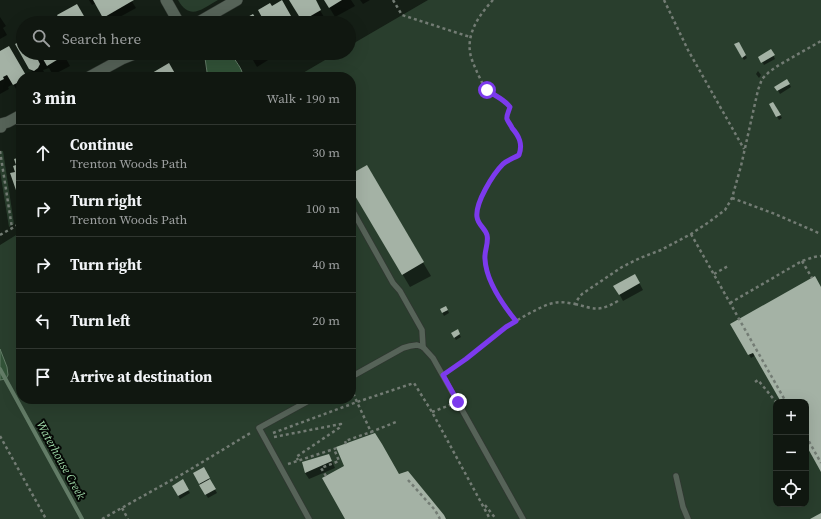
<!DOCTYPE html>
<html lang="en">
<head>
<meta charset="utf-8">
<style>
  :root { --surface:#101710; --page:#192019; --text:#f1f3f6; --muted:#9c9f9f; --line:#303630 }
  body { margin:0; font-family:"Source Serif 4",serif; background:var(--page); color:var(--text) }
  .controls { position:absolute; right:12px; bottom:12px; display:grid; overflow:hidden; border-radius:8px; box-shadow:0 4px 16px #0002 }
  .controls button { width:36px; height:36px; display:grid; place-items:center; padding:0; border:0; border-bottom:1px solid var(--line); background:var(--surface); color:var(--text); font:20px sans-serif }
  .stop { position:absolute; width:12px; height:12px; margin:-9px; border:3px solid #7c3aed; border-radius:50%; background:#fff }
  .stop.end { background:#7c3aed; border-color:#fff; box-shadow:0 1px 4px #0008 }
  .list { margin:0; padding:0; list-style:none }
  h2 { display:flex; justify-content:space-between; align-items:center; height:52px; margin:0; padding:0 16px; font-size:17px }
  h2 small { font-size:13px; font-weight:400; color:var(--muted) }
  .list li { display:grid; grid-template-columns:26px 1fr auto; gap:12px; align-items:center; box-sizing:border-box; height:56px; padding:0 16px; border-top:1px solid var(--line) }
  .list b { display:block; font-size:15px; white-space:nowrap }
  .list p { margin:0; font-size:13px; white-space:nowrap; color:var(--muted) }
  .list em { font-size:13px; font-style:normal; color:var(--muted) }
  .icon { flex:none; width:22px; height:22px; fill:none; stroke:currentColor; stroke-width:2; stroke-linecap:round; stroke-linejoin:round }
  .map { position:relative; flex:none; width:821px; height:519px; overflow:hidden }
  .search { position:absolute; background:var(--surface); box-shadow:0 4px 16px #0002; left:16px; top:16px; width:340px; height:44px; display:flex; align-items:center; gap:10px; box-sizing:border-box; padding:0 14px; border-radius:22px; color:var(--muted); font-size:15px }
  .panel { position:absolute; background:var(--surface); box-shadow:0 4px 16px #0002; left:16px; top:72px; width:340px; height:332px; border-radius:16px }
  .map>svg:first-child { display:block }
</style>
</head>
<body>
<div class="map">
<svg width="821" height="519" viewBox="0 0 821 519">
  <rect width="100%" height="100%" fill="#151f16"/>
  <!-- green -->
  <g fill="#293e2d" fill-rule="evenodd">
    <path d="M 178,0 L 218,0 C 202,9 190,21 178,0 Z"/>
    <path d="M 428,0 L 821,0 L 821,519 L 0,519 L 0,245 L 21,232 L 21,399 L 351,399 L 351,77 L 296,77 L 337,53 L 349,53 L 349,46 ZM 776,402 L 806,402 L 806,504 L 776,504 Z"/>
    <path d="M 0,151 L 3,151 L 14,224 L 9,227 L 0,171 Z"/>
  </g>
  <!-- water -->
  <g fill="#325338" stroke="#637c67">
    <path d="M 213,53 L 232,53 C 235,63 242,66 243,77 L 211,77 L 207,72 L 205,58 Z"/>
    <path d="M 0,349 L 7,367 L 8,375 L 6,379 L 0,380 Z"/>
  </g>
  <!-- shadow -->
  <g fill="#0007">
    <path d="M 89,0 L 131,0 L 136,8 L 109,23 L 107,23 L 96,3 L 92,5 Z"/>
    <path d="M 290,0 L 314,0 L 324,17 L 314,23 L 304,23 Z"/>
    <path d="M 325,0 L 351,0 L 355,6 L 335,17 Z"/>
    <path d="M 360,0 L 370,0 L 363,4 Z"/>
    <path d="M 0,17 L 6,26 L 3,28 L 7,35 L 0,39 Z"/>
    <path d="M 23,41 L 23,53 L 63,53 L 70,66 L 53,75 L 49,68 L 43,70 L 45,74 L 44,77 L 35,77 L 17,45 Z"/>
    <path d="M 739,43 L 747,58 L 744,60 L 735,45 Z"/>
    <path d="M 771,51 L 775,59 L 764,65 L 760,57 Z"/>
    <path d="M 0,52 L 26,77 L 21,77 L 21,94 L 20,95 L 13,84 L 8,87 L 9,89 L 0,94 Z"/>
    <path d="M 249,53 L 275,53 L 276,55 L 257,67 Z"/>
    <path d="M 758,71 L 761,75 L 759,78 L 756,74 Z"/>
    <path d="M 787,80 L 791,87 L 780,94 L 776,87 Z"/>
    <path d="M 773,103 L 782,118 L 779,120 L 770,105 Z"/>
    <path d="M 21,158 L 21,198 L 18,192 L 16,172 L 17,166 Z"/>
    <path d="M 366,166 L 431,276 L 410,287 L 351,187 L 351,175 Z"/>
    <path d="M 635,275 L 643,290 L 623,301 L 615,286 Z"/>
    <path d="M 821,289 L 821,454 L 806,428 L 806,402 L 782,402 L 756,355 L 751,358 L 732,324 Z"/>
    <path d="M 446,307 L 449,313 L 444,316 L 441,310 Z"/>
    <path d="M 457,331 L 461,337 L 456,340 L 452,334 Z"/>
    <path d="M 329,455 L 335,468 L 309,479 L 305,473 Z"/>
    <path d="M 203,468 L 217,493 L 208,498 L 194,474 Z"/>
    <path d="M 182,481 L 190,493 L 180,499 L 173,486 Z"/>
  </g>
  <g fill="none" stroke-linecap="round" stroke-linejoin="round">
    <!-- stream -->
    <path stroke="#637c67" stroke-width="4" d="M 0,369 L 82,519"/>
  </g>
  <!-- building -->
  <g fill="#a4b2a5">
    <path d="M 93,0 L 134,0 L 103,18 Z"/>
    <path d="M 282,0 L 295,23 L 265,23 L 258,10 L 270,3 L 272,6 Z"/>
    <path d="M 289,0 L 316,0 L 321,10 L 302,21 Z"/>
    <path d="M 324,0 L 342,0 L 329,8 Z"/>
    <path d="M 77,4 L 88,23 L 62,23 L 57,15 Z"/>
    <path d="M 253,14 L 259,23 L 241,23 L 243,22 L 242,20 Z"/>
    <path d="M 23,40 L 23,53 L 64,53 L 65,55 L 47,66 L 43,59 L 38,60 L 40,64 L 38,68 L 34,71 L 29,69 L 15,44 Z"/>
    <path d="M 739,42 L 746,55 L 742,58 L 734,44 Z"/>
    <path d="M 9,46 L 27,77 L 21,77 L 21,81 L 13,85 L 7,75 L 3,77 L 4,79 L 0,81 L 0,51 Z"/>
    <path d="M 771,49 L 775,55 L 761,63 L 758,57 Z"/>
    <path d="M 169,63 L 177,77 L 148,77 L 153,74 L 152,73 Z"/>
    <path d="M 787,79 L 790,84 L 777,91 L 774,87 Z"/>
    <path d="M 773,102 L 781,115 L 776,117 L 769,104 Z"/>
    <path d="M 21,157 L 21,191 L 17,193 L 10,173 L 15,172 L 13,166 L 16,165 L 14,159 Z"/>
    <path d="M 367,165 L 424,262 L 402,275 L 351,189 L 351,174 Z"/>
    <path d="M 635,274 L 640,283 L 619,295 L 613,286 Z"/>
    <path d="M 815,276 L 821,287 L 821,472 L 806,445 L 806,402 L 781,402 L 753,353 L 748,355 L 730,324 Z"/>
    <path d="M 446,306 L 448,310 L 442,313 L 440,309 Z"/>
    <path d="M 458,329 L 460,334 L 454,338 L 451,333 Z"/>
    <path d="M 375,433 L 382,444 L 399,474 L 408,471 L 444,515 L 446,519 L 345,519 L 322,478 L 344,466 L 336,447 Z"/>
    <path d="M 329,454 L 332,461 L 305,473 L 302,462 Z"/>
    <path d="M 204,467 L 210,478 L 199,484 L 193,473 Z"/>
    <path d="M 183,479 L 189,490 L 178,496 L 172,486 Z"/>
    <path d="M 210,479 L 216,489 L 205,495 L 199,485 Z"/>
    <path d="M 821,513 L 821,519 L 810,519 Z"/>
  </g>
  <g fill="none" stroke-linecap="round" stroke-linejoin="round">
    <defs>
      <g id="lane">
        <path d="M 351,208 L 393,283 L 400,291 L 422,330 L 423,347"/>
        <path d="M 351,377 L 403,348 L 410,346 L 417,345 L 423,347 L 433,358 L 523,519"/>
        <path d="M 676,476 L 683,507 L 688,519"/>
        <path d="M 309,519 L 259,428 L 312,399"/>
      </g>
      <g id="street">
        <path d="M 166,0 L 179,23"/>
        <path d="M 197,23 L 237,0"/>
        <path d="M 89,77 L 122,59 L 137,53"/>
        <path d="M 1,127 L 1,124 L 8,122 L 21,115"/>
      </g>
    </defs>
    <!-- lane casing -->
    <use href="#lane" stroke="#303731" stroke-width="7"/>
    <!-- street casing -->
    <use href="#street" stroke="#303731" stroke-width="12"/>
    <!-- path -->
    <g stroke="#737c74" stroke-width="2.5" stroke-dasharray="3 3" stroke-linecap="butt">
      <path d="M 393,0 L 402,15 L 470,37"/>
      <path d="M 493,0 C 480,14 467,32 470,52 C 471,59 474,65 477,72 C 480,78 483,86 488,91 C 495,98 503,98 510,107 L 507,119 C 514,130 524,140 519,155 C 514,158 508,160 503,164 C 493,174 475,203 477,217 C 478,226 487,230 488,238 C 488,245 484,252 485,259 C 486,281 503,305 516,321"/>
      <path d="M 664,0 L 688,50 L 744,149"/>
      <path d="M 0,151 L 12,228"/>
      <path d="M 732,198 L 775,214 L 821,234"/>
      <path d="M 691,234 L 786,402"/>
      <path d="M 0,235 L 21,223"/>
      <path d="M 802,261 L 812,278"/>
      <path d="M 714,274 L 728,266"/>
      <path d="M 730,303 L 802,261 L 814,257 L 821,256"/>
      <path d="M 575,304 C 595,309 599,312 618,301"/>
      <path d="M 450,370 C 478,351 503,326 534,311 C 540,308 547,304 554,303 C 561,301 568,303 575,304 L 578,299 L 582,294 L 622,267 L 640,258 L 661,250 L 691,234 L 709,222 L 725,210 L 732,198 L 741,166 L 758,90 L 762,79 L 769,72 L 779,65 L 821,41"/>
      <path d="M 755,382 L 758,380 L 776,402"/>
      <path d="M 351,388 L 357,402 L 371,432 L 396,422"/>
      <path d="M 432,412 L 450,405"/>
      <path d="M 273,433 L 357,402 L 414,383 L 432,412 L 490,519"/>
      <path d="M 0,436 L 46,519"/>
      <path d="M 806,436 L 821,463"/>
      <path d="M 274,437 L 341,424 L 339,428 L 296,457 L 298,460"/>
      <path d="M 346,444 L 345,441 L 371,432"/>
      <path d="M 288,464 L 337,448"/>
      <path d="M 326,476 L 321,468 L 339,461 L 334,449"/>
      <path d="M 408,480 L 435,510 L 440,519"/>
      <path d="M 485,505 L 496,519"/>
      <path d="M 122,508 L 128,519"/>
      <path d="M 102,519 L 186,472 L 252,432"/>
    </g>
    <!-- lane -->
    <use href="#lane" stroke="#566358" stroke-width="5.5"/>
    <!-- street -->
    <use href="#street" stroke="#566358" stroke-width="11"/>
  </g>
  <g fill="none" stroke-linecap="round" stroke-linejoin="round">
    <!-- route -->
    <path stroke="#7c3aed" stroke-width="5" d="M 458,402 L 443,375 L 466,359 L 506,327 L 516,321 C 503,305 486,281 485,259 C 484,251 489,243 487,235 C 485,228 478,225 477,217 C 475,203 493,174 503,164 C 508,160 514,158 519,155 C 523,144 519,136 512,128 C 511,125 508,122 507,119 C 506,116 509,111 510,107 C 504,99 495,96 487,90"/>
  </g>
  <g text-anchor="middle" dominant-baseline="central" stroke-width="4" stroke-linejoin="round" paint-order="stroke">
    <!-- water labels -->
    <g font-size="12" font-style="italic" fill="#9cd5a5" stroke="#050805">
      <text transform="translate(61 460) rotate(61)">Waterhouse Creek</text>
    </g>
  </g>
</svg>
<div class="controls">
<button>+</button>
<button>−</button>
<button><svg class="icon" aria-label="locate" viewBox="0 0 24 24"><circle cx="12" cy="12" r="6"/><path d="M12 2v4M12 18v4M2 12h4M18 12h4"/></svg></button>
</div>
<div class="stop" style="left:487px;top:90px"></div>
<div class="stop end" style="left:458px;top:402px"></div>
<div class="search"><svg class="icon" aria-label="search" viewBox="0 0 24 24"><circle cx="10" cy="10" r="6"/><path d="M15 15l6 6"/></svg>Search here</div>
<section class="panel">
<h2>3 min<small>Walk · 190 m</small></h2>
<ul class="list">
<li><svg class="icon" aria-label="ahead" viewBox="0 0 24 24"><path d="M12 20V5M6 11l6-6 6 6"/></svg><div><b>Continue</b><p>Trenton Woods Path</p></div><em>30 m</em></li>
<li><svg class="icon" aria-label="right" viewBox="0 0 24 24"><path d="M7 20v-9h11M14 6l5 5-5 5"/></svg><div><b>Turn right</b><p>Trenton Woods Path</p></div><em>100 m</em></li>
<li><svg class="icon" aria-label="right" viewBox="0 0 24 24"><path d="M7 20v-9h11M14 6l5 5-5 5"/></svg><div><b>Turn right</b></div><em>40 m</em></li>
<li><svg class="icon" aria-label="left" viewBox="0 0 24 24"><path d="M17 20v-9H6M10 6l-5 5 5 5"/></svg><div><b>Turn left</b></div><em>20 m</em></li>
<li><svg class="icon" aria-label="arrive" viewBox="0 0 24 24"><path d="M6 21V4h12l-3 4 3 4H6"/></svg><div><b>Arrive at destination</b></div></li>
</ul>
</section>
</div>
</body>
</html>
